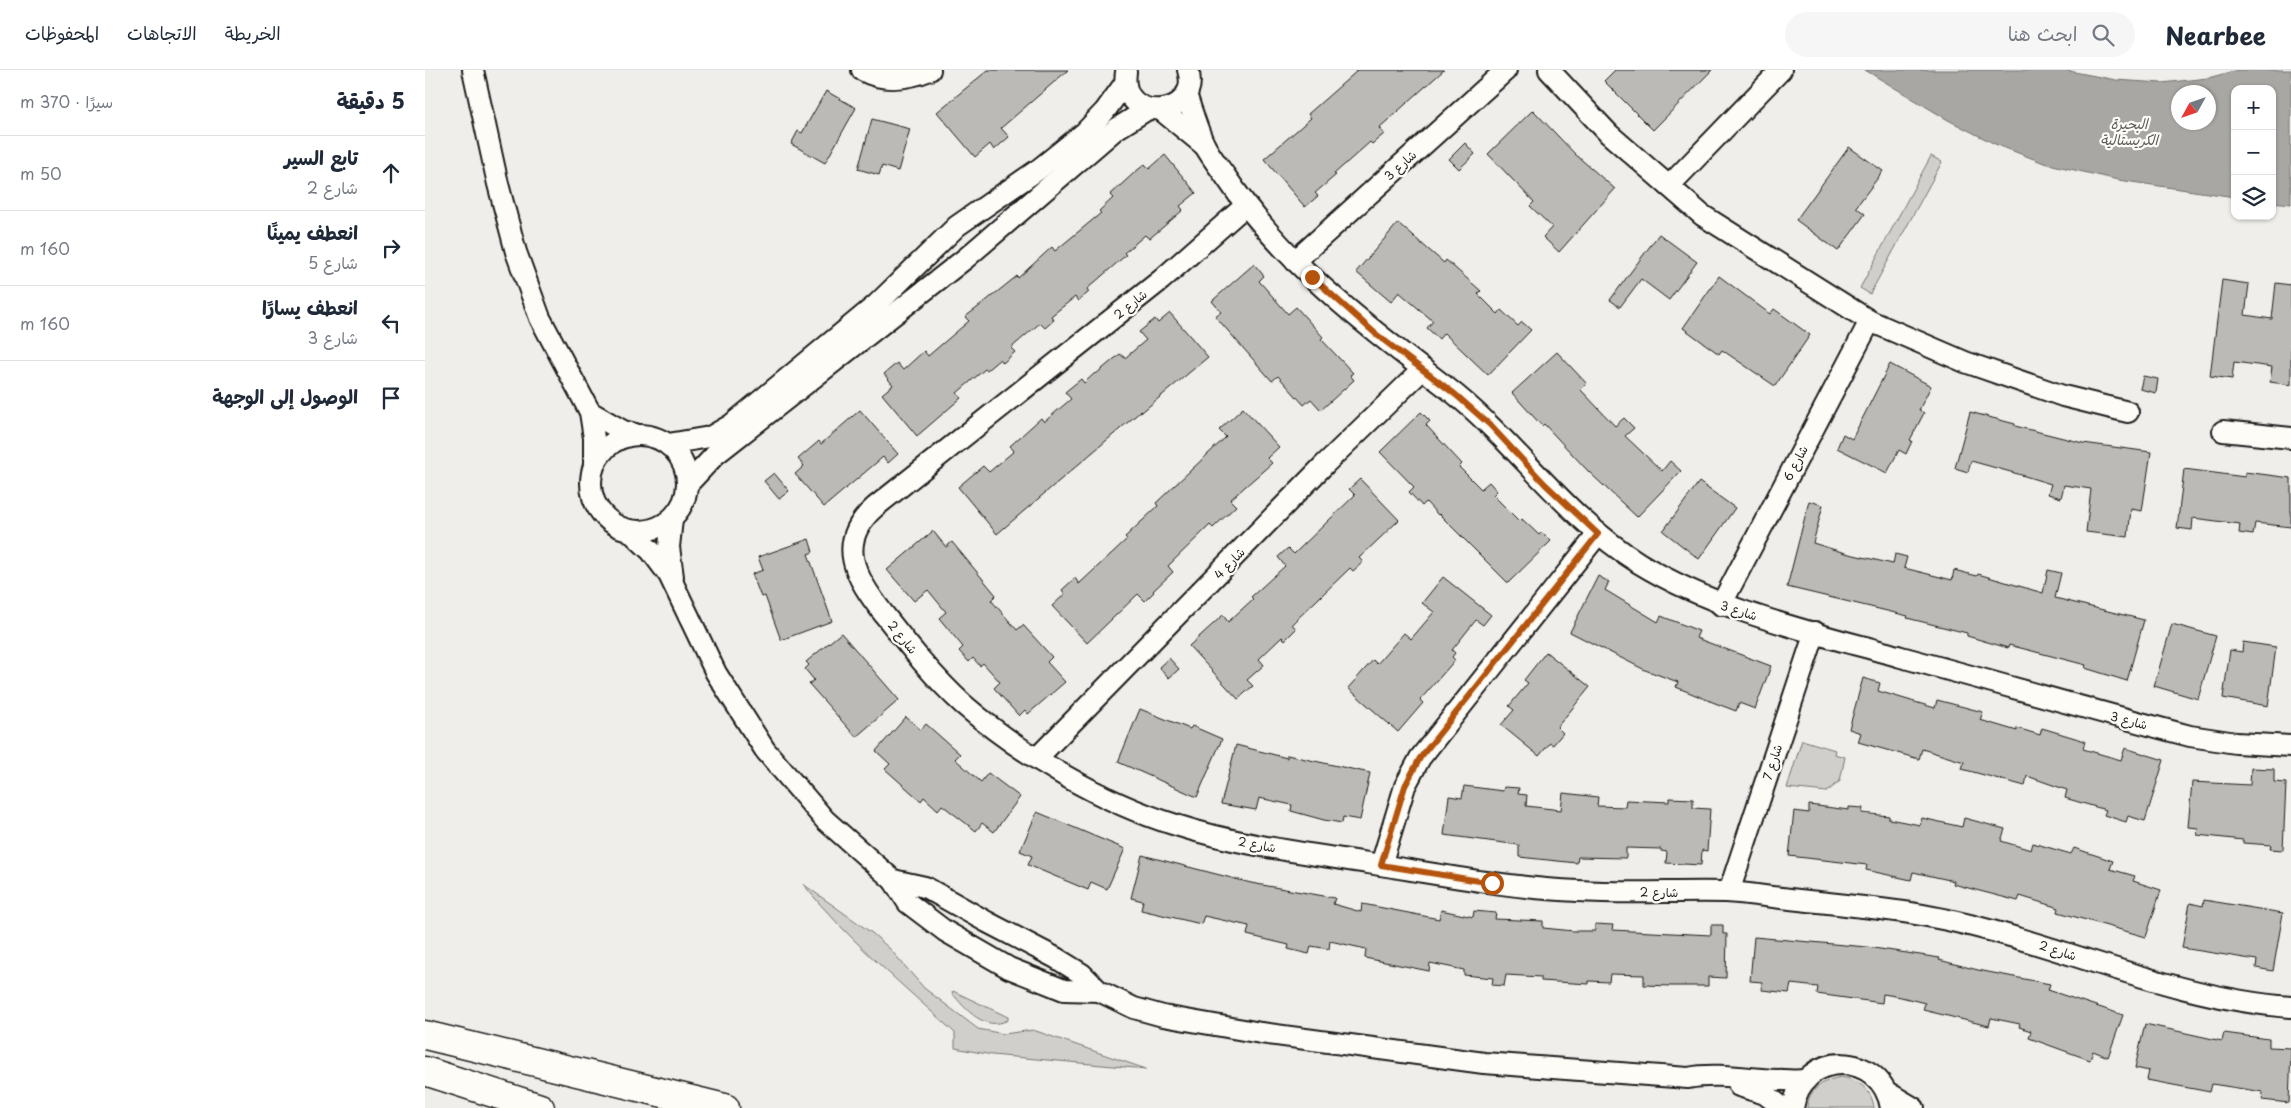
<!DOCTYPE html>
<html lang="ar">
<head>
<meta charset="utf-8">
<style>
  :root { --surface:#fff; --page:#f6f6f7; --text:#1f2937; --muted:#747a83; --line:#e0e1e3 }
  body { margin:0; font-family:"Playpen Sans","Playpen Sans Arabic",sans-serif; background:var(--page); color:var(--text); direction:rtl }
  .controls { position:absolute; right:15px; top:15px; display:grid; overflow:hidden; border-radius:10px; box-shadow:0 1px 4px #0004 }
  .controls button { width:45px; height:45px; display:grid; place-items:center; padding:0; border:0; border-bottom:1px solid var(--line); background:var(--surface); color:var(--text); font:25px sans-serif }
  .compass { position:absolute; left:1746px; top:15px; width:45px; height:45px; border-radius:50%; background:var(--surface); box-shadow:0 1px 4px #0004; rotate:230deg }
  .stop { position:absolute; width:15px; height:15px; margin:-11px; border:4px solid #b45309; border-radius:50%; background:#fff }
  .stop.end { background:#b45309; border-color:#fff; box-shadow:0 1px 5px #0008 }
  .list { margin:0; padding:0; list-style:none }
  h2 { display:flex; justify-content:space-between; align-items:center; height:65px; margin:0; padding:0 20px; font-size:21px }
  h2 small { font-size:16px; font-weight:400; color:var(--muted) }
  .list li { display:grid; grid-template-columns:32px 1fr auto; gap:15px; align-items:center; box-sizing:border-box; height:75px; padding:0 20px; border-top:1px solid var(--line) }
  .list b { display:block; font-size:19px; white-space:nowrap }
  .list p { margin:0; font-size:16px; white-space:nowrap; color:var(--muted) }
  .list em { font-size:16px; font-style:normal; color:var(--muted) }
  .icon { flex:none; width:28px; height:28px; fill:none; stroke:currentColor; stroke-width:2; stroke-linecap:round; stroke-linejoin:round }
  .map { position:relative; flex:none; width:1866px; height:1038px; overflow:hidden; direction:ltr }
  header { display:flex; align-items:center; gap:30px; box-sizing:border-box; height:70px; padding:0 25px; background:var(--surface); border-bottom:1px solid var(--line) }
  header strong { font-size:24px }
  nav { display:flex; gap:28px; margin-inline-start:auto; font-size:18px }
  .search { width:350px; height:45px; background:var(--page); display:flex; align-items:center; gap:12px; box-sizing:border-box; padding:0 18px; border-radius:28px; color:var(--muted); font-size:19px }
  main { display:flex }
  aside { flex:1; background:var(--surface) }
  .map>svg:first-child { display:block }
</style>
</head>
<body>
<header>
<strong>Nearbee</strong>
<div class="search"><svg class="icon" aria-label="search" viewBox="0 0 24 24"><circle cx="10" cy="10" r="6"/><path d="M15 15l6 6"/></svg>ابحث هنا</div>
<nav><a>الخريطة</a><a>الاتجاهات</a><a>المحفوظات</a></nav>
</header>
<main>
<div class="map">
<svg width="1866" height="1038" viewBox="0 0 1866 1038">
  <rect width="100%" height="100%" fill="#f0eeea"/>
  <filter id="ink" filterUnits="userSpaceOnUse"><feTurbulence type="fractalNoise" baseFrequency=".02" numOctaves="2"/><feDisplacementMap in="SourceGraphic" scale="10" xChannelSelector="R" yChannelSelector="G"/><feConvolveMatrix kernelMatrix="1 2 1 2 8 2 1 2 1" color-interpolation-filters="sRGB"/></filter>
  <g filter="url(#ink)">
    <!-- green -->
    <g fill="#d0cfcc" stroke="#767674">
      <path d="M 1506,86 L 1517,92 L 1445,224 L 1435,218 Z"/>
      <path d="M 1377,670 L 1410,680 L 1409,684 L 1420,687 L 1415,711 L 1402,722 L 1362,718 Z"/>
      <path d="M 378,814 L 447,863 L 465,879 L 499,918 L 553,959 L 579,964 L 608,960 L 721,999 L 567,985 L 530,978 L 530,963 C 478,915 423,870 378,814 Z"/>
      <path d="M 528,921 L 583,947 L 583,950 C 560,962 541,940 527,923 Z"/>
      <path d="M 1416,1007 C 1433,1010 1447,1019 1449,1038 L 1382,1038 C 1383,1019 1399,1010 1416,1007 Z"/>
    </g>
    <!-- water -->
    <path fill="#a8a7a3" stroke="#706f6d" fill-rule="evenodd" d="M 1440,0 L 1639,0 L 1691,10 L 1737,13 L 1783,8 L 1813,0 L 1866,0 L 1866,134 L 1847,132 L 1847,19 L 1810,19 L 1810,127 L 1693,110 L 1619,93 L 1570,74 L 1523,50 ZM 1754,22 L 1784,22 L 1784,52 L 1754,52 Z"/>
    <!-- building -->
    <g fill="#bbbab6" stroke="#1c1c1c">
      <path d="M 563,0 L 643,0 L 576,58 L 584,67 L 569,80 L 565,74 L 550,87 L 512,42 Z"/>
      <path d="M 933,0 L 1019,0 L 954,58 L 959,64 L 947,74 L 945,72 L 909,104 L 911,105 L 890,123 L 893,126 L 880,137 L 839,89 L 886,48 L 883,44 Z"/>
      <path d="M 1190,0 L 1287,0 L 1228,60 L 1179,11 Z"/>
      <path d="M 401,21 L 431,38 L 400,93 L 366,74 L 373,61 L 377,63 Z"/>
      <path d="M 1108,40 L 1151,85 L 1190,119 L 1134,182 L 1118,167 L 1127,157 L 1105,136 L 1109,132 L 1063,84 Z"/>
      <path d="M 447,49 L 485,59 L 473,101 L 457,96 L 454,105 L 433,99 Z"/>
      <path d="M 1040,73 L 1050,84 L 1034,99 L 1024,89 Z"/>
      <path d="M 1424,77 L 1458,101 L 1431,137 L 1440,144 L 1413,181 L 1371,150 Z"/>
      <path d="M 740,85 L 771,123 L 755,136 L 758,140 L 724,169 L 720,165 L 699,183 L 701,185 L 662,219 L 664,222 L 653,231 L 650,227 L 626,246 L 629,250 L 620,258 L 615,253 L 586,278 L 590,282 L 578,293 L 575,289 L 562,300 L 560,299 L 532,323 L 536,328 L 492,366 L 457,324 L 468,315 L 459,304 L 472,293 L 478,300 L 499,281 L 503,286 L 544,251 L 540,247 L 552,238 L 592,206 L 593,208 L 627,177 L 630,181 L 676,143 L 674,141 L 688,128 L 685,125 L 709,103 L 720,94 L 724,99 Z"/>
      <path d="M 973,153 L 1019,193 L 1021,190 L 1056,221 L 1053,224 L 1073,244 L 1076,240 L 1093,256 L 1097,252 L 1106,260 L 1063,305 L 1019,263 L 1014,269 L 1002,258 L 1008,251 L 974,222 L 966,232 L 931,202 Z"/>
      <path d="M 1234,164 L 1272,192 L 1244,230 L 1216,209 L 1195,237 L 1185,230 Z"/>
      <path d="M 829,194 L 839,206 L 834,211 L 863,244 L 871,237 L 898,267 L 896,269 L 928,303 L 925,305 L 929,310 L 896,340 L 886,329 L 879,335 L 853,306 L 847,311 L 790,246 L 796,242 L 787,231 Z"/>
      <path d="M 1294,206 L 1345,244 L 1349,239 L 1385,265 L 1350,316 L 1297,280 L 1294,284 L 1258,258 Z"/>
      <path d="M 1797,210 L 1824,214 L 1820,245 L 1847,249 L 1851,213 L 1866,215 L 1866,315 L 1845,312 L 1847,297 L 1809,292 L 1807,309 L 1785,306 Z"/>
      <path d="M 745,243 L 783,287 L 717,342 L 716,341 L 572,464 L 533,417 L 558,396 L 564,402 L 589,381 L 585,376 L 616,348 L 619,352 L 646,329 L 640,322 L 656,309 L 659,313 L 670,303 L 671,304 L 695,284 L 700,288 L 721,270 L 714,262 L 730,249 L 733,253 Z"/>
      <path d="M 1132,282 L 1162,314 L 1156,320 L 1190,356 L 1199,348 L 1209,358 L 1200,366 L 1237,401 L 1245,391 L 1256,401 L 1212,447 L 1163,401 L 1119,354 L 1117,356 L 1087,323 Z"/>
      <path d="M 1465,294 L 1506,316 L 1494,340 L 1499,343 L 1485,370 L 1487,371 L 1481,384 L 1474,380 L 1462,403 L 1412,378 L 1418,364 L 1427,369 Z"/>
      <path d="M 1718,306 L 1733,309 L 1731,323 L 1715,319 Z"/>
      <path d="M 818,338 L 854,377 L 842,388 L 847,393 L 805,430 L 811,436 L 788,458 L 785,455 L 743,496 L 748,502 L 728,521 L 729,522 L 720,531 L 713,524 L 662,573 L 627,536 L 640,524 L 637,520 L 650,508 L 654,514 L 702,469 L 700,467 L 733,436 L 731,433 L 801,367 L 794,360 Z"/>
      <path d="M 435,340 L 473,384 L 463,393 L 458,387 L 399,437 L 370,404 L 379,396 L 373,389 L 394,371 L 396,374 Z"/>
      <path d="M 996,342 L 1005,351 L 1001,355 L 1037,394 L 1034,397 L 1056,419 L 1064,412 L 1072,421 L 1068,425 L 1095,452 L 1097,449 L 1114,465 L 1117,462 L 1126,471 L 1083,513 L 1014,444 L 1013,445 L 1001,432 L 997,436 L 984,422 L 989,417 L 955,382 Z"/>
      <path d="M 1545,342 L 1590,354 L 1590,356 L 1658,373 L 1726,382 L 1717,441 L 1706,439 L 1703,467 L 1661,462 L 1666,419 L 1639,415 L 1636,428 L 1623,424 L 1626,414 L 1593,404 L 1546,391 L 1543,402 L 1530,398 Z"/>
      <path d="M 1759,399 L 1820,407 L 1820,402 L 1866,408 L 1866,457 L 1830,453 L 1828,465 L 1814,463 L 1815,454 L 1768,448 L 1767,460 L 1752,458 Z"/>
      <path d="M 349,403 L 364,421 L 354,429 L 339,411 Z"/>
      <path d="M 935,409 L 974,450 L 934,488 L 938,492 L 928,501 L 925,498 L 867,554 L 871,559 L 860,570 L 857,567 L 834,589 L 839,595 L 822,610 L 828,616 L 813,629 L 764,576 L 798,545 L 803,552 L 828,529 L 826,527 L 860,496 L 853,487 L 863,478 L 869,484 L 901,453 L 930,425 L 924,419 Z"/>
      <path d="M 1274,412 L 1310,438 L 1274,489 L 1238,461 Z"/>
      <path d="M 1384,431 L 1398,435 L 1388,473 L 1420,483 L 1468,494 L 1470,484 L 1482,487 L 1479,498 L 1527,510 L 1529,500 L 1552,506 L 1553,504 L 1618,523 L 1623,500 L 1636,503 L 1630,528 L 1719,550 L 1702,611 L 1660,598 L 1661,595 L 1584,575 L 1583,578 L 1542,566 L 1542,563 L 1482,548 L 1483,546 L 1362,517 Z"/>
      <path d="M 508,461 L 521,477 L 527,472 L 571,525 L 566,530 L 592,560 L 598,555 L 627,587 L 622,592 L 640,612 L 603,644 L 600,640 L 594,646 L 569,618 L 575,612 L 558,593 L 555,596 L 548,588 L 544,592 L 534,581 L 538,577 L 514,548 L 521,542 L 503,520 L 489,531 L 462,500 Z"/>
      <path d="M 384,469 L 388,482 L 383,484 L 407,551 L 356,570 L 340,526 L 336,527 L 327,504 L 338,500 L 333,487 Z"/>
      <path d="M 1173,506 L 1184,512 L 1180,520 L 1233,552 L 1236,546 L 1274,561 L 1271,568 L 1346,596 L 1330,639 L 1314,633 L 1311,641 L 1290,633 L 1251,617 L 1253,612 L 1220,600 L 1145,562 Z"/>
      <path d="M 1018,507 L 1066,545 L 1058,555 L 1051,550 L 1027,580 L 1030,583 L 1027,587 L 1030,590 L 995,630 L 998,633 L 973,662 L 923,618 L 948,590 L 952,594 L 979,563 L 986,569 L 1009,542 L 997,533 Z"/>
      <path d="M 1747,554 L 1791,566 L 1773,629 L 1729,616 Z"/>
      <path d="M 416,563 L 474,630 L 431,667 L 384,614 L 389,610 L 380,599 L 384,595 L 381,592 Z"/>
      <path d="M 1818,572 L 1851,577 L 1843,636 L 1798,628 L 1805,580 L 1817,582 Z"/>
      <path d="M 1121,582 L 1165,617 L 1132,657 L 1138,663 L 1128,675 L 1125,673 L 1114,686 L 1076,655 L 1089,640 L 1084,636 L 1103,613 L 1099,610 Z"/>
      <path d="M 744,588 L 754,599 L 744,608 L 734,597 Z"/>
      <path d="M 1438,608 L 1455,613 L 1453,621 L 1510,638 L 1512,630 L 1558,642 L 1555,650 L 1592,661 L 1592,658 L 1615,665 L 1617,658 L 1660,671 L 1658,679 L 1696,690 L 1700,678 L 1739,690 L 1720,751 L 1703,746 L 1701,752 L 1679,745 L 1681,740 L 1640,728 L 1642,720 L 1602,706 L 1600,716 L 1537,699 L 1539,692 L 1497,679 L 1494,689 L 1433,672 L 1436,663 L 1424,659 Z"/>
      <path d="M 715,639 L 765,659 L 767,656 L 797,669 L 772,727 L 693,692 Z"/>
      <path d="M 481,647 L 496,660 L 501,654 L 535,684 L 530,689 L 556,712 L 563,703 L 595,727 L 569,762 L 557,753 L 551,761 L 517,735 L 513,740 L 499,727 L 496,731 L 460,699 L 465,694 L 451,681 Z"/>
      <path d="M 811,675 L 862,688 L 862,685 L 945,703 L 935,750 L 918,747 L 917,753 L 899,750 L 866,741 L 867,735 L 834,728 L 831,740 L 796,734 Z"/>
      <path d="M 1826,698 L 1849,699 L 1849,712 L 1861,713 L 1858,780 L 1845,779 L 1846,775 L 1818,773 L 1818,770 L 1772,765 L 1773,758 L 1763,757 L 1767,712 L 1825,715 Z"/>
      <path d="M 1039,716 L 1078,721 L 1079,717 L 1094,718 L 1093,724 L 1102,725 L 1101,736 L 1136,740 L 1138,723 L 1173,727 L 1172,736 L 1200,737 L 1201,730 L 1244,732 L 1244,728 L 1268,729 L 1268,738 L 1285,739 L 1282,781 L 1277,780 L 1276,795 L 1241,793 L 1242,782 L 1236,781 L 1236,779 L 1201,778 L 1201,788 L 1153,787 L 1152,793 L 1094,787 L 1094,775 L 1019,765 L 1024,726 L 1037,728 Z"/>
      <path d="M 1384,735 L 1424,740 L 1424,737 L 1438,738 L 1437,743 L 1464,746 L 1464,749 L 1495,755 L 1497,748 L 1537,757 L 1539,748 L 1580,759 L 1576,771 L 1606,780 L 1608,773 L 1646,784 L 1649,778 L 1688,791 L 1685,799 L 1710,806 L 1708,811 L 1736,820 L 1721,867 L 1633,842 L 1634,838 L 1595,826 L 1593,831 L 1528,814 L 1529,811 L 1488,802 L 1486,810 L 1441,800 L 1442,795 L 1364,786 L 1369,741 L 1384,743 Z"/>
      <path d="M 612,742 L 700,779 L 682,819 L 666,812 L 663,820 L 603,795 L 607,786 L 595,781 Z"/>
      <path d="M 717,785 L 826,813 L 910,828 L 908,834 L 936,842 L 937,834 L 943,835 L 1014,849 L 1016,840 L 1048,847 L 1049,841 L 1071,843 L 1070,849 L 1118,851 L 1118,858 L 1149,861 L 1170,861 L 1170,854 L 1188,855 L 1187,860 L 1286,865 L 1286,855 L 1298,855 L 1298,864 L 1302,864 L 1301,908 L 1283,907 L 1283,916 L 1246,916 L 1219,915 L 1219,905 L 1185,904 L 1184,912 L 1164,911 L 1164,914 L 1116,911 L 1116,907 L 1081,905 L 1079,916 L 1067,915 L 1068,908 L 1039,905 L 1039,900 L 1005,893 L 1004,901 L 940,888 L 941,879 L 905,871 L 904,879 L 886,876 L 884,884 L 863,879 L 864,875 L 822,865 L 824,856 L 779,846 L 776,854 L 716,840 L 718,831 L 706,828 Z"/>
      <path d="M 1779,830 L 1858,843 L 1848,901 L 1831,898 L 1832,890 L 1757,878 L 1765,833 L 1778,836 Z"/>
      <path d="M 1329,867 L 1442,877 L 1515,888 L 1514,890 L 1553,900 L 1625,914 L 1623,920 L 1698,945 L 1683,987 L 1668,981 L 1665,990 L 1604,968 L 1606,961 L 1594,957 L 1595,954 L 1566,948 L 1564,956 L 1498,940 L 1500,933 L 1476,927 L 1458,924 L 1457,933 L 1392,924 L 1393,917 L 1366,914 L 1364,923 L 1337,920 L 1337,912 L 1325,911 Z"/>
      <path d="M 1720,954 L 1797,971 L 1799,963 L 1844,969 L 1844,977 L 1866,978 L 1864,1033 L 1837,1030 L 1838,1022 L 1787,1014 L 1785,1022 L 1722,1010 L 1724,1001 L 1710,998 Z"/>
    </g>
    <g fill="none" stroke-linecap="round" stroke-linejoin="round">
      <defs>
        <g id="street">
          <path d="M 48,0 L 73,114 L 91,182 L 115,248 L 165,342 L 169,368 L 169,395"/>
          <path d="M 437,0 C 458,12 483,9 505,0"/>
          <path d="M 1124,0 L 1184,64 L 1277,145 L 1445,251 L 1540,292 L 1638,326 L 1703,342"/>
          <path d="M 701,2 C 693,56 778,48 763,0"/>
          <path d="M 761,24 C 767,41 772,60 780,76 C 786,87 794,97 801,107 C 860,195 938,253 1021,317 C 1090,370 1138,446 1214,493 C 1294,542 1387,562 1476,587 C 1573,613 1669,641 1765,666 L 1811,673 L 1866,676"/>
          <path d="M 736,40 L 780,76"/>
          <path d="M 1244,116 L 1356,0"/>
          <path d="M 820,136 L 736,210 L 450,437 C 409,473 431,508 458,543 C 483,575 509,608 539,635 C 597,685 678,733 751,755 C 813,775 879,783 943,793 C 1012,804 1083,818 1153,821 C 1202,824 1251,821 1300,822 C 1322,823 1344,827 1365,829 C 1403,833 1441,837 1479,842 C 1611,861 1732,927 1866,937"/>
          <path d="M 870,191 L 1081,0"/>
          <path d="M 165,342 L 198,361 L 210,364"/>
          <path d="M 1798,361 L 1866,368"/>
          <circle cx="214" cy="413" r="48"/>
          <path d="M 243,374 L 285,367 L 306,355 L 451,235 L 532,156 L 614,99 L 660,62 L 680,41 L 700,13"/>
          <path d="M 263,414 L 290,385 L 541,188 L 691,59 L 723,39"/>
          <path d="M 247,449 L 244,477 L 248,507"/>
          <path d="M 204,460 L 226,481 L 244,505 L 291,603 L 340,680 L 400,750 L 468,810 L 483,833 L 520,861 L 584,898 L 639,920 L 674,921"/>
          <path d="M 1296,535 L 1445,251"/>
          <path d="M 612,688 L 900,394 L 998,299"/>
          <path d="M 956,795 L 980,716 L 995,688 L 1173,464"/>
          <path d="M 468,810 L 500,817 L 562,852 L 631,888 L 657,904 L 674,921 L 709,938 L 738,946 L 836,963 L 1059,993 L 1263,1008 C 1298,1001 1342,1013 1381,1010"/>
          <path d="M 1304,822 L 1390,562"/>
          <path d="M 1314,1016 L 1340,1024 L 1358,1038"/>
          <path d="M 1462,1022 L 1489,1038"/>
          <path d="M 1368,1038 C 1377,979 1457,980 1466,1038"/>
        </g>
        <g id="highway">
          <path d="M 0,965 L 300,1038"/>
          <path d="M 0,1001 L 115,1038"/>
        </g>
      </defs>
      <!-- street casing -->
      <use href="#street" stroke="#1c1c1c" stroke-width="24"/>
      <!-- highway casing -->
      <use href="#highway" stroke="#1c1c1c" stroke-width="31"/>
      <!-- street -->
      <use href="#street" stroke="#fdfcf7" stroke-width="20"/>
      <!-- highway -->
      <use href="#highway" stroke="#fdfcf7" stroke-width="28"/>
    </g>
  </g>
  <g fill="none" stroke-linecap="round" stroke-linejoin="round" filter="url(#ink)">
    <!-- route -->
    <path stroke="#b45309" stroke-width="6" d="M 887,207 L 952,265 L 1031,325 L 1065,355 L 1120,414 L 1173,464 L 995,688 L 980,716 L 956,795 L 1067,813"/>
  </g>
  <g text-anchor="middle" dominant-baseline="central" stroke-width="4.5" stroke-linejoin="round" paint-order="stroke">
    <!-- street labels -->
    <g font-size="12" fill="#1c1c1c" stroke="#fdfcf7">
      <text transform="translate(975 95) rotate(-42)">شارع 3</text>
      <text transform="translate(705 234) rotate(-39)">شارع 2</text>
      <text transform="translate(1370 393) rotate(-62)">شارع 6</text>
      <text transform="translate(804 493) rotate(-46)">شارع 4</text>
      <text transform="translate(1314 540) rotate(18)">شارع 3</text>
      <text transform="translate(478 567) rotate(51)">شارع 2</text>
      <text transform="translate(1704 650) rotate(15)">شارع 3</text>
      <text transform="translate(1347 692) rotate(-72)">شارع 7</text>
      <text transform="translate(832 774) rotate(11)">شارع 2</text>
      <text x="1234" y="822">شارع 2</text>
      <text transform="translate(1633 880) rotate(18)">شارع 2</text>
    </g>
    <!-- water labels -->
    <g font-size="14" font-style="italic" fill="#5b5b59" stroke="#fdfcf7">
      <text x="1704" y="53">البحيرة<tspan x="1704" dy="16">الكريستالية</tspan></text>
    </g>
  </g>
</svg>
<div class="controls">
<button>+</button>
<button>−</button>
<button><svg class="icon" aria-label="layers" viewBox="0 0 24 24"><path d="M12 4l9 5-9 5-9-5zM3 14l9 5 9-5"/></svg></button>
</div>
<svg class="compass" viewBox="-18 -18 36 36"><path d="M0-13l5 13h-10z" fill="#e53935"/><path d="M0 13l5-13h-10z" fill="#747a83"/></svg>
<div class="stop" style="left:1067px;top:813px"></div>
<div class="stop end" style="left:887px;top:207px"></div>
</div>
<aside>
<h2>5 دقيقة<small>سيرًا · 370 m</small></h2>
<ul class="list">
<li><svg class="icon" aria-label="ahead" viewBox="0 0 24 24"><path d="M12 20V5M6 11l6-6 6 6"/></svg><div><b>تابع السير</b><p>شارع 2</p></div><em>50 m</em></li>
<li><svg class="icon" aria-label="right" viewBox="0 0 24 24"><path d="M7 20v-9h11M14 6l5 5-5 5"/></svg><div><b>انعطف يمينًا</b><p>شارع 5</p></div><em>160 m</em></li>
<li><svg class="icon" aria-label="left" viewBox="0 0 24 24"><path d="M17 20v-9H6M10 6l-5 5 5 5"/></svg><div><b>انعطف يسارًا</b><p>شارع 3</p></div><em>160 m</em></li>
<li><svg class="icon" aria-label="arrive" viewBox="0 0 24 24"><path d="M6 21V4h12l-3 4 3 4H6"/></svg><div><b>الوصول إلى الوجهة</b></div></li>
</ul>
</aside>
</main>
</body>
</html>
